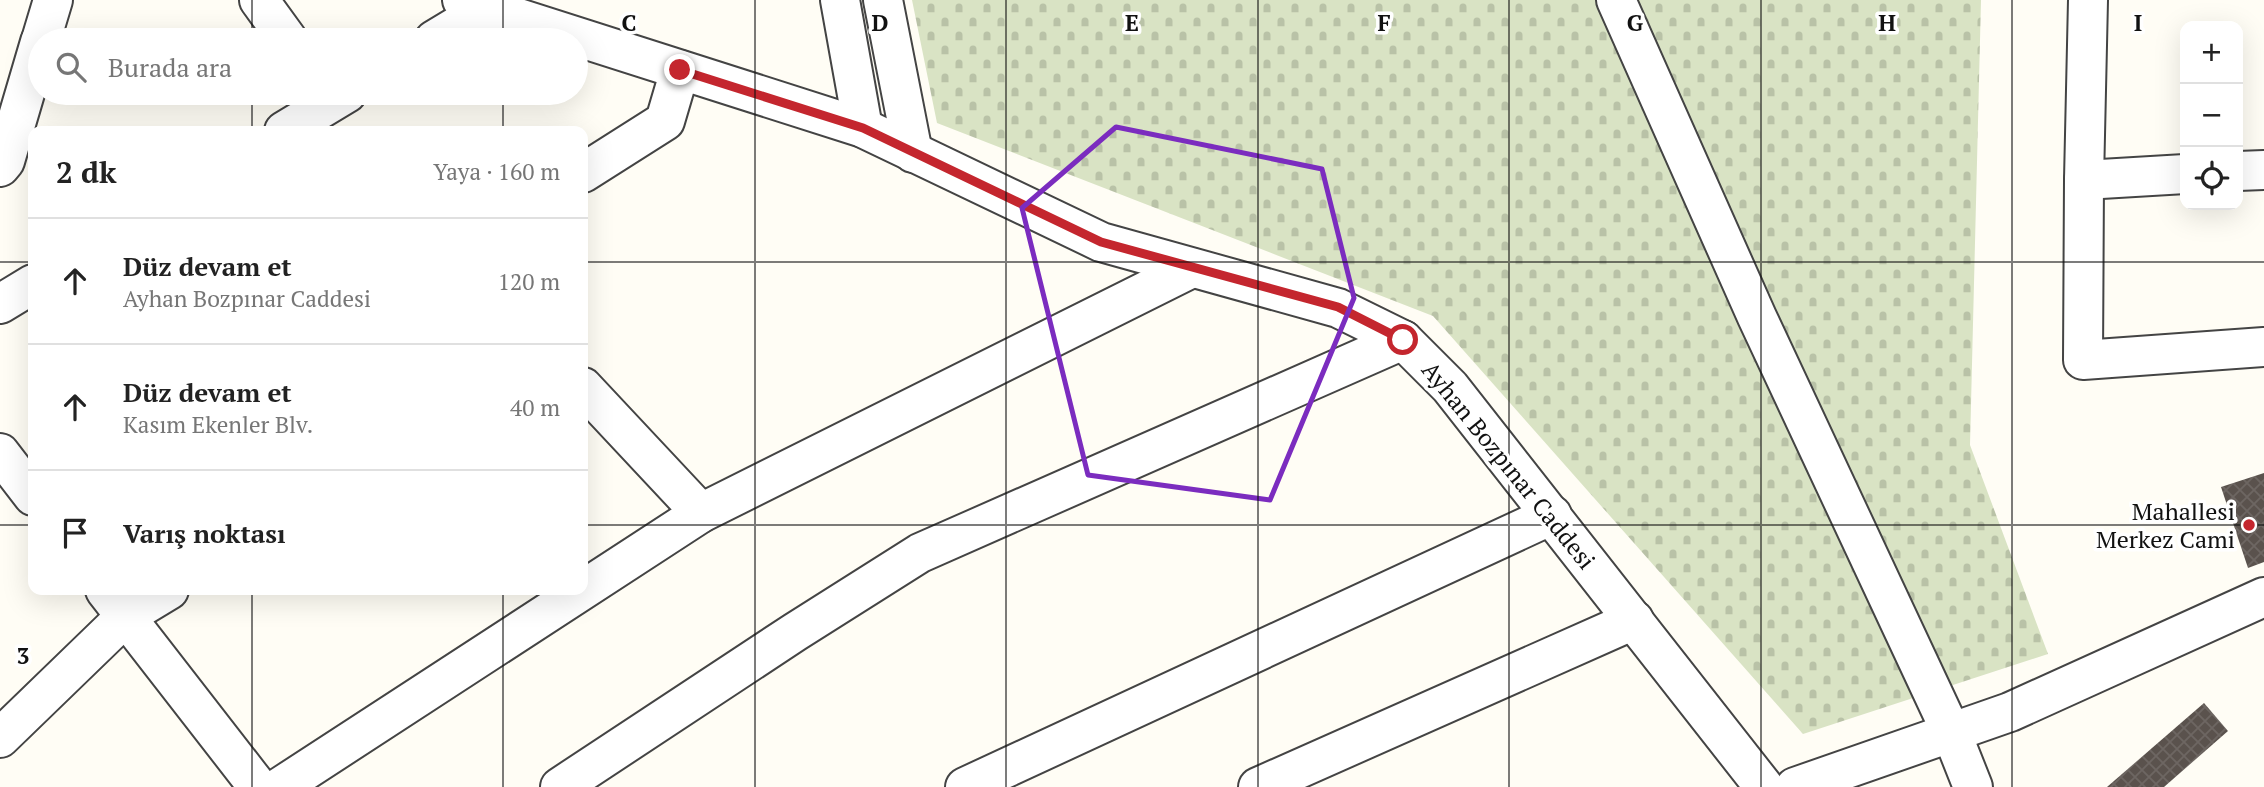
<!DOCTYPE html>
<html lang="tr">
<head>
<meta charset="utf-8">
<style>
  :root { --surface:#fff; --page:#f6f6f6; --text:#222; --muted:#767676; --line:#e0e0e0 }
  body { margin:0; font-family:"PT Serif",serif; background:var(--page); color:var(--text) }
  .controls { position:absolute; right:21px; top:21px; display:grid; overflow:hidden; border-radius:14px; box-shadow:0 7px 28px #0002 }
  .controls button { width:63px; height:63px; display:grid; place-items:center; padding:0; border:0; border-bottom:2px solid var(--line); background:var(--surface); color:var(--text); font:35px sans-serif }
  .stop { position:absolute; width:21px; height:21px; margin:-16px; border:5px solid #c4262e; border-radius:50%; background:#fff }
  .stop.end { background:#c4262e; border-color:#fff; box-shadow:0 2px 7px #0008 }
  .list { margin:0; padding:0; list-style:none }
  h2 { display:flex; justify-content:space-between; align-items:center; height:91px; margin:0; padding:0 28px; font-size:30px }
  h2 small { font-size:23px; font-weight:400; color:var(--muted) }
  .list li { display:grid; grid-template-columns:46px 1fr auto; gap:21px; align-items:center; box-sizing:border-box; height:126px; padding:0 28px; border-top:2px solid var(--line) }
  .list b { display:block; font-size:26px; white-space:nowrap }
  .list p { margin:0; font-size:23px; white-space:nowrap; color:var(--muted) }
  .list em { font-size:23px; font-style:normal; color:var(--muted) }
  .icon { flex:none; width:38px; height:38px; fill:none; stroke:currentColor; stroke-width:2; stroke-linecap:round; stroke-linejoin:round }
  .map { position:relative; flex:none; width:2264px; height:787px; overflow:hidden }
  .search { position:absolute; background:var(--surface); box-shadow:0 7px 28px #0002; left:28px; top:28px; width:560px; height:77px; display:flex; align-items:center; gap:18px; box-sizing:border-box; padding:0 24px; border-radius:38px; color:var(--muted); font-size:26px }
  .panel { position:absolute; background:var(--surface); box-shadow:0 7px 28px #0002; left:28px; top:126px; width:560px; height:469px; border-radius:14px }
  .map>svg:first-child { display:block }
</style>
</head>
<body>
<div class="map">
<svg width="2264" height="787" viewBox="0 0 2264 787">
  <defs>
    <pattern id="cemetery-stones" width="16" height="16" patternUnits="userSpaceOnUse" patternTransform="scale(1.75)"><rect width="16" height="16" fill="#d9e3c4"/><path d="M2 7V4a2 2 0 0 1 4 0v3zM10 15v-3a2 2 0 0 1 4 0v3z" fill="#b9c2a7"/></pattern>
    <pattern id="building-cross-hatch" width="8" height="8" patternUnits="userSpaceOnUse" patternTransform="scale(1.75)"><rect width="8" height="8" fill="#5a524d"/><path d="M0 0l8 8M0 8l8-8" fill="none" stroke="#6d6662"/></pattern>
  </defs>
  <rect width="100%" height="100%" fill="#fffdf5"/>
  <!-- cemetery -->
  <path fill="url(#cemetery-stones)" d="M 912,0 L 1981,0 L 1970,445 L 2048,654 L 1803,734 L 1433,316 L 937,123 Z"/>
  <!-- building -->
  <g fill="url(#building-cross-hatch)">
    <path d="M 2264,473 L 2264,562 L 2248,568 L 2221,487 Z"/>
    <path d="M 2204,703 L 2228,731 L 2164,787 L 2107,787 Z"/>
  </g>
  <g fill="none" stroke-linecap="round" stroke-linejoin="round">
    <defs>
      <g id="minor">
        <path d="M 259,0 L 288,40"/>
        <path d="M 462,0 L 863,128 L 1101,242 L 1338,308 L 1403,340 L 1450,387 L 1764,787"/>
        <path d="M 840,0 L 863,128"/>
        <path d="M 883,0 L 913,153"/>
        <path d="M 1616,0 L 1757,317 L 1952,734 L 1973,787"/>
        <path d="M 2088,0 L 2084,180 L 2083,360 L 2264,347"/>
        <path d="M 41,40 L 53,0"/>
        <path d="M 434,40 L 487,8"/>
        <path d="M 284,131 L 347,93"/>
        <path d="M 0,167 L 5,161 L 40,42"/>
        <path d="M 2238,171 L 2264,170"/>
        <path d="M 583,173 L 665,121 L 680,70"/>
        <path d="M 2084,180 L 2185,174"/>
        <path d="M 0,304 L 33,284"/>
        <path d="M 583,387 L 701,513"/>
        <path d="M 0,453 L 33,496"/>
        <path d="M 105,590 L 258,787"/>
        <path d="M 0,738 L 126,616 L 169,590"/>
        <path d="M 280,787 L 701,513 L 1192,268"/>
        <path d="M 560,787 L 795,632 L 920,553 L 1403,340"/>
        <path d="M 965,787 L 1552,515"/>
        <path d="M 1258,787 L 1634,620"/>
        <path d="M 1795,787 L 2010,712 L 2264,597"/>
      </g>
    </defs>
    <!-- minor casing -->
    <use href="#minor" stroke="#444" stroke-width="42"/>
    <!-- minor -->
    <use href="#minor" stroke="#fff" stroke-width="38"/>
  </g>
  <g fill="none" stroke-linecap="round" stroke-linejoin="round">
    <!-- route -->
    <path stroke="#c4262e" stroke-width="9" d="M 680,70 L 863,128 L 1101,242 L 1338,307 L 1403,340"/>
  </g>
  <!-- marked area -->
  <path fill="none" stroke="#7b2cbf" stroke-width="5" stroke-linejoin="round" d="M 1116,127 L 1322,169 L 1354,298 L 1270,500 L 1088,475 L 1022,208 Z"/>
  <!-- grid -->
  <path fill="none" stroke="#111" stroke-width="2" stroke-opacity="0.55" d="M 252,0 L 252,40M 503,0 L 503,40M 755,0 L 755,787M 1006,0 L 1006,787M 1258,0 L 1258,787M 1509,0 L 1509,787M 1761,0 L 1761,787M 2012,0 L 2012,787M 252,93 L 252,131M 503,93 L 503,131M 0,262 L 33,262M 583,262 L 2264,262M 0,525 L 33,525M 583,525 L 2264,525M 252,590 L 252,787M 503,590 L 503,787"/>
  <!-- markers -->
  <circle fill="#c4262e" stroke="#fff" stroke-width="2.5" cx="2249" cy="525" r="7"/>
  <g text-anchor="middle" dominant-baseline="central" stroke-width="7" stroke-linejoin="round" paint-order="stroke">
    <!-- street labels -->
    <g font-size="24" fill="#111" stroke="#fff">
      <text transform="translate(1509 465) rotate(51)">Ayhan Bozpınar Caddesi</text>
    </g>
    <!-- poi labels -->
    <g font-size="24" fill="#111" stroke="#fff" text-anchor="end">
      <text x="2235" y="511">Mahallesi<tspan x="2235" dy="28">Merkez Cami</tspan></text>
    </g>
  </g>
  <g font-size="23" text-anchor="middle" font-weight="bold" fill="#111" stroke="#fff" stroke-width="7" stroke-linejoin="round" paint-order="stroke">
    <text x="629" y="31">C</text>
    <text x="880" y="31">D</text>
    <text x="1132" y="31">E</text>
    <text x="1384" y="31">F</text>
    <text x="1635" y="31">G</text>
    <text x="1887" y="31">H</text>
    <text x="2138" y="31">I</text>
    <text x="23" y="664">3</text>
  </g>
</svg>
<div class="controls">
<button>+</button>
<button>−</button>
<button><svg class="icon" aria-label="locate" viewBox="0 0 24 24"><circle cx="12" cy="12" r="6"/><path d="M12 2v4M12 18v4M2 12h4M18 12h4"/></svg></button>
</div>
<div class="stop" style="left:1403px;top:340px"></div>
<div class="stop end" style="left:680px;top:70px"></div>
<div class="search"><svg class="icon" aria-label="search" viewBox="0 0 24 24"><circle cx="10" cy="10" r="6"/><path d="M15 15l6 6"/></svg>Burada ara</div>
<section class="panel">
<h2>2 dk<small>Yaya · 160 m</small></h2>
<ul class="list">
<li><svg class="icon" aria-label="ahead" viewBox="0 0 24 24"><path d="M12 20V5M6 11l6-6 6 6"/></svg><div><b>Düz devam et</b><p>Ayhan Bozpınar Caddesi</p></div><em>120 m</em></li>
<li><svg class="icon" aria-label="ahead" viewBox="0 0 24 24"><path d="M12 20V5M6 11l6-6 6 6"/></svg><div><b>Düz devam et</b><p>Kasım Ekenler Blv.</p></div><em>40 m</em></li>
<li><svg class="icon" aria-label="arrive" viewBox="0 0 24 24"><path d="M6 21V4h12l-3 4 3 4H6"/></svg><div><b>Varış noktası</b></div></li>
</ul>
</section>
</div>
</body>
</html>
